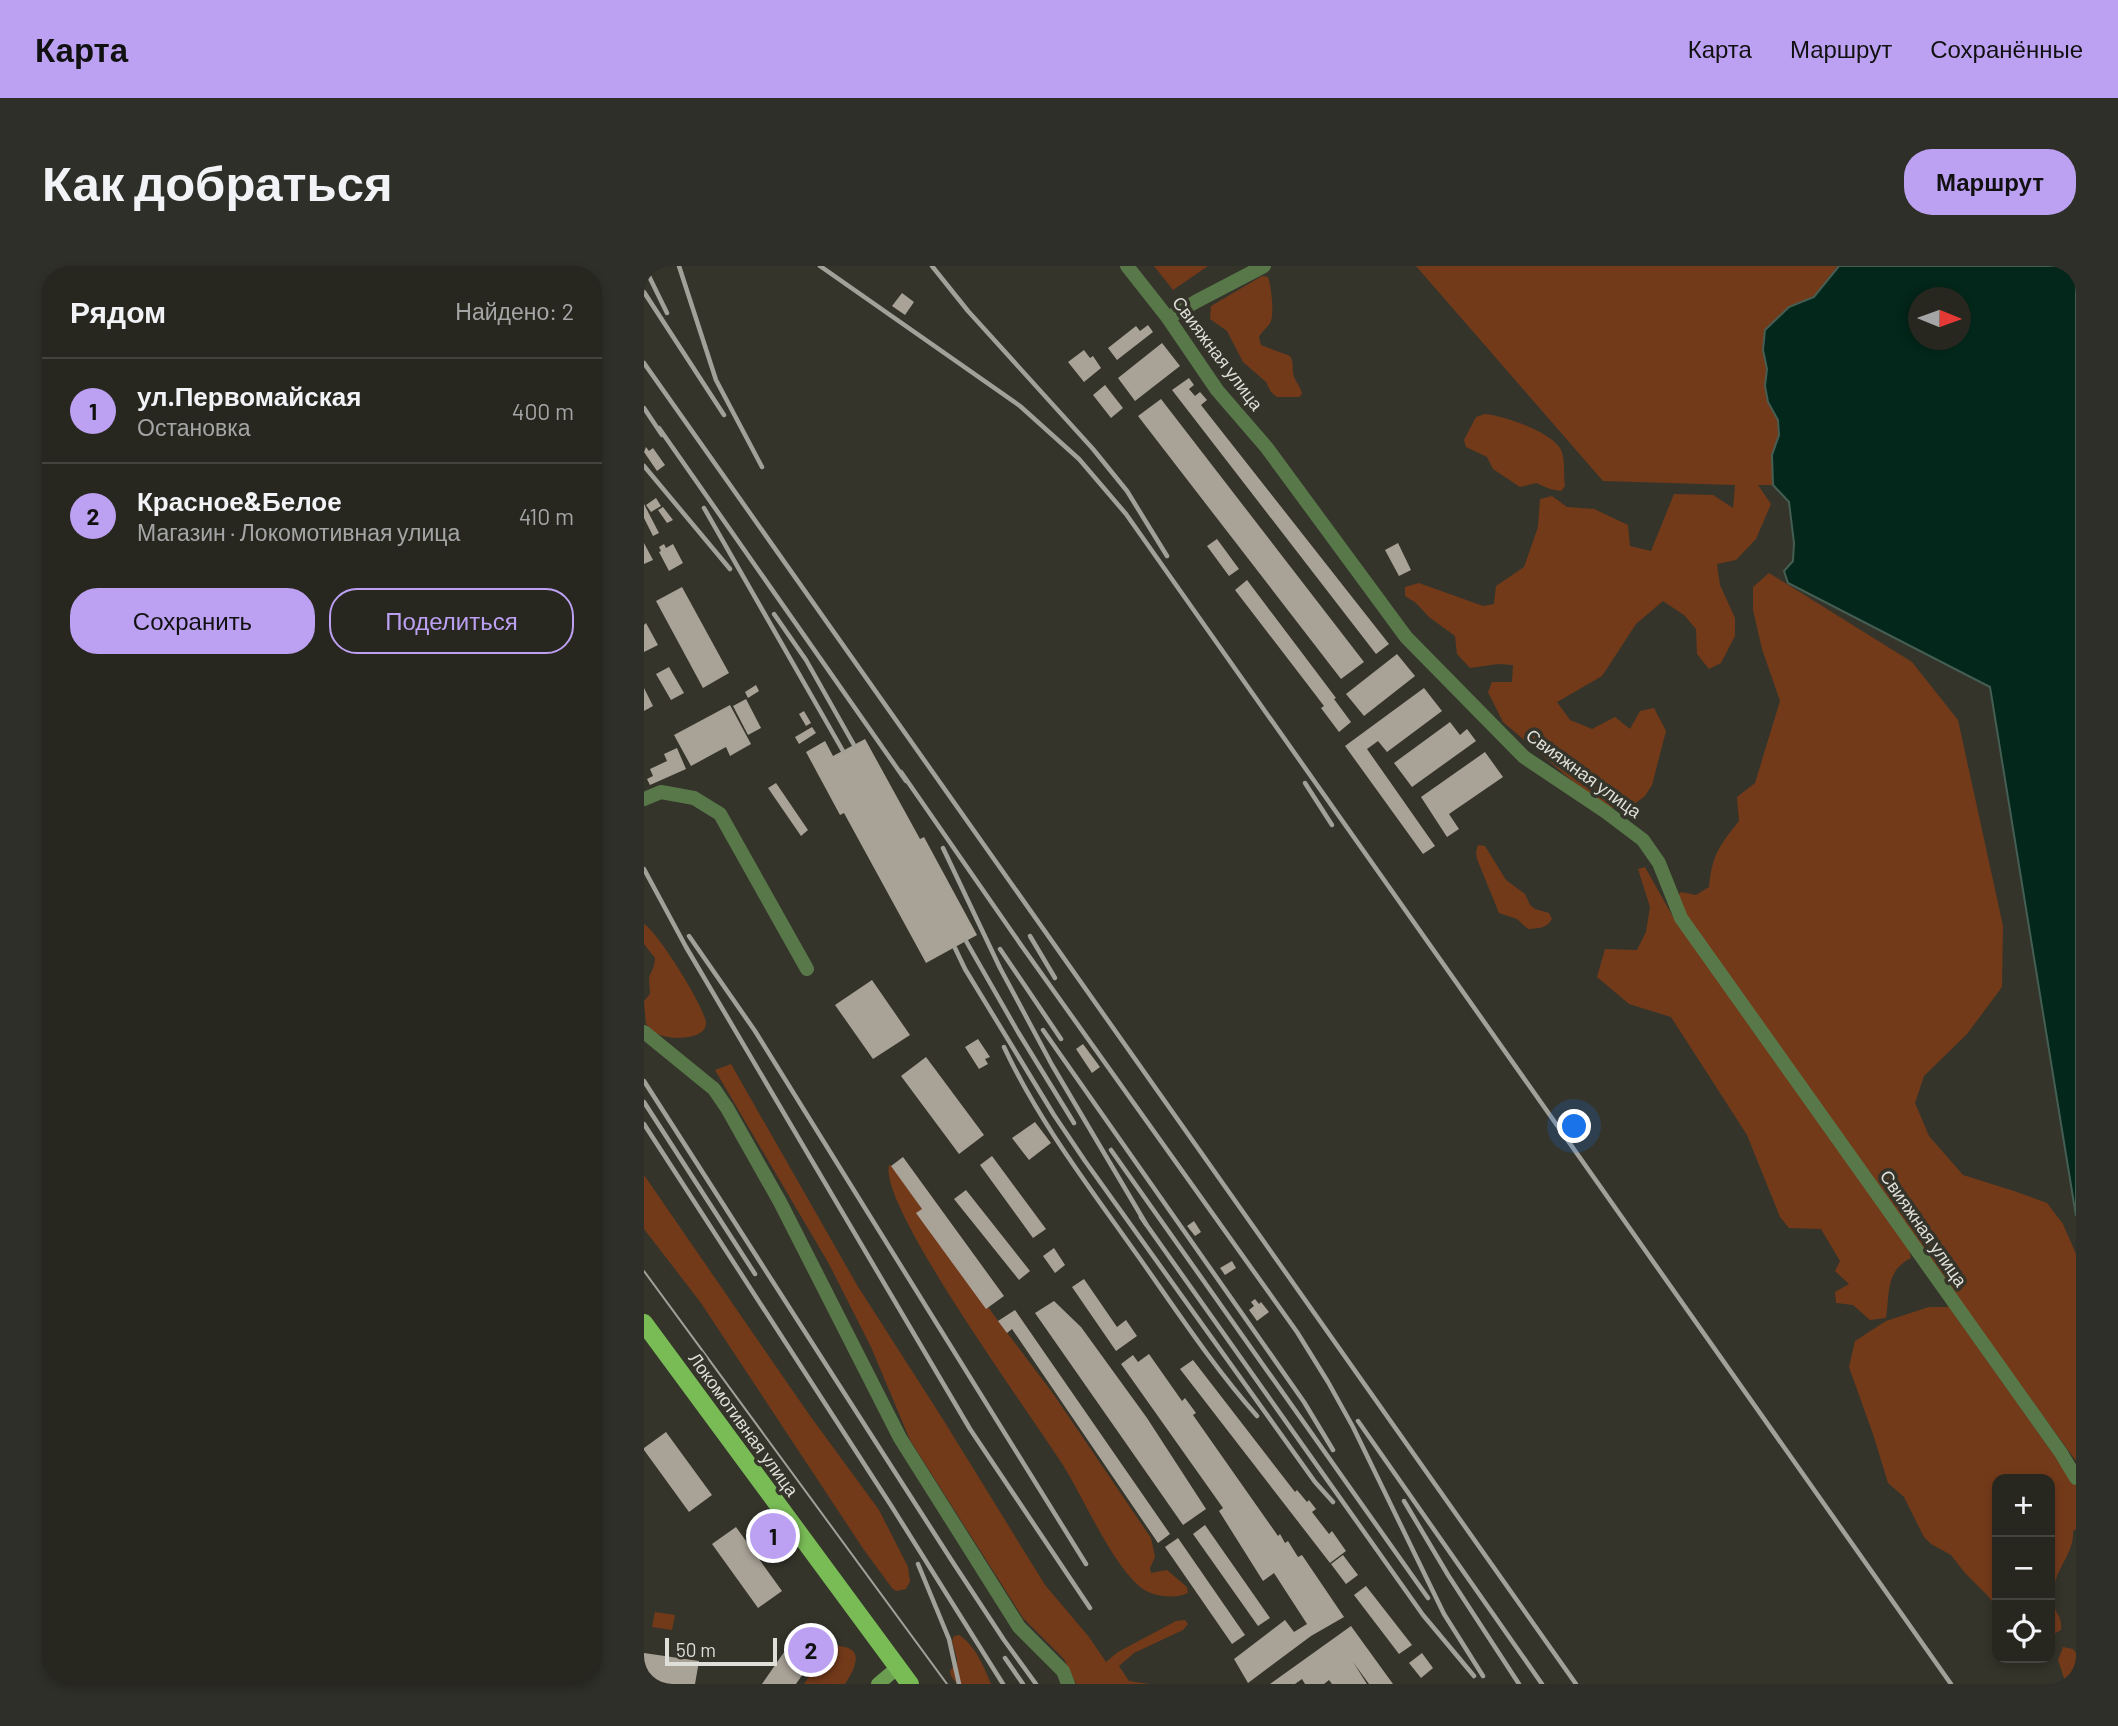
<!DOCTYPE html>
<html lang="ru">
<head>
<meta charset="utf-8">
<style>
  :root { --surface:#272720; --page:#2f2f29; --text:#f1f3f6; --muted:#a4a5a5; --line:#43443e; --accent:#bca0f2 }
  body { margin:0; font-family:Barlow,sans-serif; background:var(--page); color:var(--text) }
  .controls { position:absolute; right:21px; bottom:21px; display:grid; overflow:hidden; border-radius:14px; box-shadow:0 4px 10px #0003 }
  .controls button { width:63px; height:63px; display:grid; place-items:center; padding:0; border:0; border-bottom:2px solid var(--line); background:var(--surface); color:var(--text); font:35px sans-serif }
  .compass { position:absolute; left:1264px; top:21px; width:63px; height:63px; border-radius:50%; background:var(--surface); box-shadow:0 4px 10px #0003; rotate:91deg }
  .scale { position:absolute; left:21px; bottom:18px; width:112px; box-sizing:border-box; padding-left:7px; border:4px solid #dfdfd9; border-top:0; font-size:19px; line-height:24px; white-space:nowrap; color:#dfdfd9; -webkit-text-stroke:5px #34342a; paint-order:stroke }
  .you { position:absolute; left:931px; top:861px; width:24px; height:24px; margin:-18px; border:5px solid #fff; border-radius:50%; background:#1a73e8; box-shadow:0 0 0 10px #1a73e833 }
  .badge { display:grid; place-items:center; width:46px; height:46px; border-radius:50%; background:var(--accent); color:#111; font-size:23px; font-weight:700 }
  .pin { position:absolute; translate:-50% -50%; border:4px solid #fff; box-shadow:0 2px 7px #0006 }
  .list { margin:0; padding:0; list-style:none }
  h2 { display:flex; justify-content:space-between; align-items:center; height:91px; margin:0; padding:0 28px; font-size:30px }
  h2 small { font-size:23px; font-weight:400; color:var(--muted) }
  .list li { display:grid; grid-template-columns:46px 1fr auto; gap:21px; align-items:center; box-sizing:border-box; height:105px; padding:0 28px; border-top:2px solid var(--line) }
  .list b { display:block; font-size:26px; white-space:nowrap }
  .list p { margin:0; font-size:23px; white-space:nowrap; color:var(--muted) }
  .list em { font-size:23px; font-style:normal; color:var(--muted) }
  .actions { display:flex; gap:14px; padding:21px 28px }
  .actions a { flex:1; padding:16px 0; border:2px solid var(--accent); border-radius:28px; text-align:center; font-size:24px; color:var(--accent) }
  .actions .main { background:var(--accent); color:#111 }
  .icon { flex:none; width:38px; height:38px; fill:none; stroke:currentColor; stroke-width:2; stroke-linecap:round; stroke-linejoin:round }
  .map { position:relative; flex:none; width:1432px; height:1418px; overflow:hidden; border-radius:28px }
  header { display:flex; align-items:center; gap:42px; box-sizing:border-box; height:98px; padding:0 35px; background:var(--accent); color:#111 }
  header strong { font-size:33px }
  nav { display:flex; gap:38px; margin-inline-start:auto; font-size:24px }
  .intro { display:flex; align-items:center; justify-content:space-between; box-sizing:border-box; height:168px; padding:0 42px }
  h1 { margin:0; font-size:49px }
  .button { padding:18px 32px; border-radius:28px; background:var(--accent); color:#111; font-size:24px; font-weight:700 }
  main { display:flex; gap:42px; padding:0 42px }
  aside { flex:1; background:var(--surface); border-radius:28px; box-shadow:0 4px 10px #0003 }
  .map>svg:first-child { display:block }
</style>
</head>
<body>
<header>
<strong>Карта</strong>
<nav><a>Карта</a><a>Маршрут</a><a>Сохранённые</a></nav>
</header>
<div class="intro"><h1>Как добраться</h1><a class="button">Маршрут</a></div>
<main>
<aside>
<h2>Рядом<small>Найдено: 2</small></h2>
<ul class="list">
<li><span class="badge">1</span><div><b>ул.Первомайская</b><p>Остановка</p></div><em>400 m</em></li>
<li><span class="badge">2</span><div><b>Красное&amp;Белое</b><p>Магазин · Локомотивная улица</p></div><em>410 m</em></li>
</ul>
<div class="actions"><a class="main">Сохранить</a><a>Поделиться</a></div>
</aside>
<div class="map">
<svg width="1432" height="1418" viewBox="0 0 1432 1418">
  <rect width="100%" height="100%" fill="#34342a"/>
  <!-- green -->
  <g fill="#733a1a">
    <path d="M 510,0 L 564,0 L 529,24 Z"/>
    <path d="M 772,0 L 1195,0 L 1170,31 L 1145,41 L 1119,84 L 1123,103 L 1121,120 L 1124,136 L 1134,154 L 1135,169 L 1128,189 L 1129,219 L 1114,219 L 1127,238 L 1112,273 L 1092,294 L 1073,298 L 1076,319 L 1091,352 L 1091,370 L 1077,397 L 1065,403 L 1053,388 L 1052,363 L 1040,349 L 1019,335 L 992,358 L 958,410 L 913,436 L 926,454 L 948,463 L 971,451 L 986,463 L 996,445 L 1010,442 L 1022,465 L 1008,519 L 1001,530 L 984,543 L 963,541 L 933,519 L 859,456 L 844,426 L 848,416 L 868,416 L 869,399 L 854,398 L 826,402 L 813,388 L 811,370 L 785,351 L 772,337 L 761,330 L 761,321 L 775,317 L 839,340 L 850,338 L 852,320 L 880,301 L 894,261 L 896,233 L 908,230 L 923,241 L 950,243 L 984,259 L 986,280 L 1007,285 L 1030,228 L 1069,229 L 1089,242 L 1091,219 L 959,215 Z"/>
    <path d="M 618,10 L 624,11 C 627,19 631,50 626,57 C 623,62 618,65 615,71 L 617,79 L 646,90 C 650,97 648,100 649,107 C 650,115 657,120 658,128 L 655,131 L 633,131 L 627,126 L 622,116 L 599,96 L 583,65 L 566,53 L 567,40 Z"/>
    <path d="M 841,148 C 860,150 905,165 916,182 C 922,192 919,209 921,220 L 917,225 L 906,223 L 892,217 L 876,221 L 849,203 L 843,191 L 822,181 L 820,174 L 832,151 Z"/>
    <path d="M 1125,307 L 1268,396 L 1314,454 L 1359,660 L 1358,721 L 1323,768 L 1280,810 L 1271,837 L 1285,870 L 1319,909 L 1370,925 L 1403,937 L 1419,958 L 1432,988 L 1432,1195 L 1182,851 L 1030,633 L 1037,626 L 1052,629 L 1065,621 C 1068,589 1075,580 1095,555 L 1093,531 L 1111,517 L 1136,435 L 1118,383 L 1109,344 L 1109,321 Z"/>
    <path d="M 834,579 L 841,580 L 862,614 L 881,628 L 886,639 L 891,643 L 905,647 L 908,653 C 902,663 894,662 884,663 L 873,653 L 855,647 L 833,593 L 832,586 Z"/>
    <path d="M 1001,601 L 1028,649 L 1265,983 L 1267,992 C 1241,1005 1246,1027 1242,1052 L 1226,1054 L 1209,1039 L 1192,1037 L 1191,1026 L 1205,1018 L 1191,1005 L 1196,995 L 1177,963 L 1145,962 L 1136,951 L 1103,869 L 1027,751 L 985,738 L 953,711 L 961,683 L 993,684 L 1002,666 L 1006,641 L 994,603 Z"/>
    <path d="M 0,658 C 13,665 63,744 62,758 C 60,774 30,773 19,770 C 11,768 7,763 2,758 L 0,735 L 6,728 L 5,711 L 10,700 L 11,692 L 0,678 Z"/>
    <path d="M 87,798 L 213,1019 L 300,1155 L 401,1319 L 445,1371 L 462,1396 L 474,1386 L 532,1355 L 541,1354 L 544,1358 L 539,1364 L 490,1387 L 475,1400 L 485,1415 L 505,1418 L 432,1418 L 420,1393 L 379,1352 L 266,1174 L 227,1081 L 185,998 L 71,804 Z"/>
    <path d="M 245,899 L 249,900 L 349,1048 L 408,1126 L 507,1272 L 511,1291 L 506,1302 L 507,1307 L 523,1304 L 543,1321 L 544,1327 C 529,1334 506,1330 495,1320 C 466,1294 440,1233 419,1199 C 390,1153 234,940 245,899 Z"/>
    <path d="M 0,909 L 164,1147 L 235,1244 L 264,1301 L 266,1315 L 262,1323 L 252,1325 L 248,1322 L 220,1284 L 57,1037 L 0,963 Z"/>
    <path d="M 1285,1041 L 1305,1041 L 1432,1220 L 1432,1263 L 1429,1265 C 1430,1286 1415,1299 1411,1317 C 1410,1322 1409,1333 1410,1339 C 1413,1351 1418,1349 1417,1364 L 1406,1370 L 1406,1213 L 1353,1213 L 1353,1342 L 1344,1330 L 1321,1307 L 1307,1289 L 1287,1278 L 1280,1271 L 1260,1231 L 1244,1217 L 1230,1171 L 1205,1101 L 1211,1075 L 1242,1055 Z"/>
    <path d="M 11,1346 L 31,1349 L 28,1364 L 8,1361 Z"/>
    <path d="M 315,1369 C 331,1379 340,1401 347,1418 L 313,1418 L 307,1410 L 306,1405 L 313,1396 L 313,1393 L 308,1375 L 310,1370 Z"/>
    <path d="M 191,1380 C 222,1380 212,1401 201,1418 L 160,1418 L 183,1384 Z"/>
    <path d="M 1419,1381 L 1429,1383 L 1432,1387 L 1432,1418 L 1422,1418 L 1414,1394 Z"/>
  </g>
  <!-- water -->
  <path fill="#03271a" stroke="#455e53" stroke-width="2" fill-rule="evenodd" d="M 1195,0 L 1432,0 L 1432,950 L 1346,421 L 1144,317 L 1140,305 L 1149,295 L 1150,277 L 1145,236 L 1129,219 L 1128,189 L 1135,169 L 1134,154 L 1124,136 L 1121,120 L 1123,103 L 1119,84 L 1121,64 L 1145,41 L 1170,31 ZM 1274,32 L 1316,32 L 1316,74 L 1274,74 Z"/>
  <!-- building -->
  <g fill="#a9a297">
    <path d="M 258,27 L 270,36 L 261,49 L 248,40 Z"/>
    <path d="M 504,59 L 509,66 L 473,94 L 464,82 L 492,60 L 496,65 Z"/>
    <path d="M 518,77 L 536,100 L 491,135 L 474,112 Z"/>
    <path d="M 440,84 L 446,92 L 449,90 L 457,102 L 440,116 L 424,96 Z"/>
    <path d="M 545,112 L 550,119 L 545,123 L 551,130 L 556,126 L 563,134 L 557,139 L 745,378 L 732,388 L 528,124 Z"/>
    <path d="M 461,119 L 479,142 L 467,152 L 449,129 Z"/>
    <path d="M 517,133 L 720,396 L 697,413 L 494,150 Z"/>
    <path d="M 2,181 L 5,185 L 9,182 L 21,199 L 13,205 L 0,186 Z"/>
    <path d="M 12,232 L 17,240 L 7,246 L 2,239 Z"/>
    <path d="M 0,238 L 15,267 L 9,270 L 0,252 Z"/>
    <path d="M 19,241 L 29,254 L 23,257 L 14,244 Z"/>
    <path d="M 573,273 L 595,303 L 585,310 L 563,280 Z"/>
    <path d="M 0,277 L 9,294 L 0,298 Z"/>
    <path d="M 754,277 L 767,304 L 755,310 L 741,284 Z"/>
    <path d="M 20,278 L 22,282 L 29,278 L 39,297 L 25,305 L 15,286 L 17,285 L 15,281 Z"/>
    <path d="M 603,314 L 692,432 L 690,433 L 707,456 L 695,466 L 677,442 L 680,440 L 591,324 Z"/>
    <path d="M 38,321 L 85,407 L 59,422 L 12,335 Z"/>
    <path d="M 2,357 L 14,379 L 0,386 L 0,359 Z"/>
    <path d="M 753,388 L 771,410 L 720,450 L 702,428 Z"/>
    <path d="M 25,401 L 40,427 L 27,434 L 12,408 Z"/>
    <path d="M 112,419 L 115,425 L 104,432 L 101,426 Z"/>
    <path d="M 0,422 L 9,440 L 0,445 Z"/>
    <path d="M 780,422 L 798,445 L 743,486 L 734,475 L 723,483 L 791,580 L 779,588 L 701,480 Z"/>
    <path d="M 102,433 L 117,462 L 104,469 L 89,440 Z"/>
    <path d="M 86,439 L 107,478 L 86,490 L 82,481 L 47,500 L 30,469 Z"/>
    <path d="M 160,445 L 167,457 L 162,460 L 155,448 Z"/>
    <path d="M 806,456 L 816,469 L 823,463 L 832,475 L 768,521 L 750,497 Z"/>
    <path d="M 168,461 L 172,467 L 155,478 L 151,471 Z"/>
    <path d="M 221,473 L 276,573 L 280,571 L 333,669 L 282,697 L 200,547 L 196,549 L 162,486 L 181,475 L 189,490 Z"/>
    <path d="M 33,482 L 42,503 L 6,519 L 3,513 L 9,510 L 6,503 L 23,495 L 20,488 Z"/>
    <path d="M 841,486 L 859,511 L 805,548 L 815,563 L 803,571 L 777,531 Z"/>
    <path d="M 132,517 L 164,564 L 157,570 L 124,522 Z"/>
    <path d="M 228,714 L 266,769 L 229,793 L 191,739 Z"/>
    <path d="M 334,773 L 346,791 L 341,793 L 344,798 L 335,803 L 321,781 Z"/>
    <path d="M 439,778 L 456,801 L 448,807 L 432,783 Z"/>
    <path d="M 282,791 L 340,869 L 315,888 L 257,810 Z"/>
    <path d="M 391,856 L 407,877 L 385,894 L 368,872 Z"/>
    <path d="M 348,890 L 402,963 L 389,972 L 336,899 Z"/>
    <path d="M 259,891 L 360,1030 L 342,1043 L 272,947 L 278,943 L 247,900 Z"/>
    <path d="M 322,924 L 386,1005 L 375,1014 L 310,933 Z"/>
    <path d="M 550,955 L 557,966 L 551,970 L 543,960 Z"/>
    <path d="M 410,982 L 421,999 L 411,1007 L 399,990 Z"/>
    <path d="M 588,995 L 592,1002 L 581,1009 L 576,1002 Z"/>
    <path d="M 440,1013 L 473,1061 L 482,1054 L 493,1070 L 472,1085 L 428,1021 Z"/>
    <path d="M 611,1033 L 615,1038 L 617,1036 L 625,1046 L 613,1055 L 605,1044 L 610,1040 L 607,1036 Z"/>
    <path d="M 410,1035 L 437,1061 L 503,1152 L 562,1243 L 539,1259 L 391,1047 Z"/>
    <path d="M 371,1044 L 526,1268 L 514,1277 L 368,1063 L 363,1067 L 354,1055 Z"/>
    <path d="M 505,1088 L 538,1135 L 541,1132 L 552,1147 L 549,1149 L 634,1270 L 636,1268 L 641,1277 L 644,1275 L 654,1291 L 658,1289 L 700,1351 L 667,1370 L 604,1417 L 590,1393 L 641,1354 L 650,1366 L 663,1358 L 630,1307 L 619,1315 L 575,1245 L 579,1242 L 477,1098 L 489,1089 L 494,1096 Z"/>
    <path d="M 549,1094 L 651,1226 L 653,1224 L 663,1236 L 665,1234 L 672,1243 L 668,1246 L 685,1268 L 688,1265 L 702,1285 L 686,1297 L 536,1103 Z"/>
    <path d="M 22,1166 L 68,1229 L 45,1246 L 0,1184 L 0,1182 Z"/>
    <path d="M 561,1259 L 626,1352 L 614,1360 L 549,1268 Z"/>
    <path d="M 92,1261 L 138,1325 L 114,1342 L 68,1278 Z"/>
    <path d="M 534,1272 L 601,1369 L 588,1378 L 521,1281 Z"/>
    <path d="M 699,1289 L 714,1309 L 702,1318 L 687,1298 Z"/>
    <path d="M 722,1320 L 768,1379 L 755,1388 L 710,1329 Z"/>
    <path d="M 707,1360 L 749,1418 L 725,1418 L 709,1396 L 723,1418 L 688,1418 L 685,1414 L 680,1418 L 661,1418 L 658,1413 L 651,1418 L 626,1418 Z"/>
    <path d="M 156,1363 L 179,1379 L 173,1388 L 152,1418 L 118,1418 Z"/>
    <path d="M 0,1387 L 55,1395 L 51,1418 L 13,1418 L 0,1416 Z"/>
    <path d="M 778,1387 L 789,1402 L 777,1412 L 765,1397 Z"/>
  </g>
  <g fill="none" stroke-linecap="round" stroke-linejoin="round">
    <!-- street -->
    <g stroke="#587849" stroke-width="14">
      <path d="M 483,0 L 524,52 L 573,124 L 623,182 L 762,371 L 880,491 L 962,546 L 999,574 L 1015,597 L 1037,652 L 1417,1187 L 1432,1212"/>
      <path d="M 524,52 L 553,35 L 620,0"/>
      <path d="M 0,533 L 17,526 L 50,532 L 76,548 L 163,703"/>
      <path d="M 0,766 L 70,823 L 83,842 L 136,936 L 256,1172 L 375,1361 L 419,1405 L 424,1418"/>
    </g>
    <!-- secondary -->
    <path stroke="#6b9e51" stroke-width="14" d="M 234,1418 L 253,1402"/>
    <!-- primary -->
    <path stroke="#79bc56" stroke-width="18" d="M 0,1057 L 266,1418"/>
    <!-- tram -->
    <path stroke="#a1a19a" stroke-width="2" d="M 0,1005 L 303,1418"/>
    <!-- rail -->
    <g stroke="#a1a19a" stroke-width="4.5">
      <path d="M 0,0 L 23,47"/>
      <path d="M 35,0 L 72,114 L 118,201"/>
      <path d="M 176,0 L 376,140 L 435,193 L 482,248 L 1307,1418"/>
      <path d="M 288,0 L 324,45 L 449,183 L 483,225 L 523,290"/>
      <path d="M 0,26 L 80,149"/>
      <path d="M 0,97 L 932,1418"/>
      <path d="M 0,142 L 18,169"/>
      <path d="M 15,162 L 262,515"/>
      <path d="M 0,200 L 86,303"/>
      <path d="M 60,242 L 199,485"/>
      <path d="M 130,348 L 162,394 L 210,479"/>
      <path d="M 257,506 L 377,679 L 653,1066 L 684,1116 L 709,1161 L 800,1348 L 839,1410"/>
      <path d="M 661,517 L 688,559"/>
      <path d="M 299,582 L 356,702 L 408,799 L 502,958"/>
      <path d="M 0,603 L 42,681 L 326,1163 L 446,1342"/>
      <path d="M 45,670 L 111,765 L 442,1298"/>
      <path d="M 386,670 L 411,712"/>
      <path d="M 322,675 L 374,766 L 430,857"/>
      <path d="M 311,682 L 321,703 L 410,849 L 441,895 L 671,1216 L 689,1236"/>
      <path d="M 356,683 L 417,773"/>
      <path d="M 399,764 L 660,1136 L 689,1184"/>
      <path d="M 360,781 C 394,854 443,918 489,983 C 529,1039 567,1098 613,1150"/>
      <path d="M 0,815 L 308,1295 L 360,1374 L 392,1418"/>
      <path d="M 0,836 L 111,1008"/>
      <path d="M 0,858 L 248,1241 L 359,1418"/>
      <path d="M 467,884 L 784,1332"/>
      <path d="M 497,951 L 779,1349 L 830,1410"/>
      <path d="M 714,1155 L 898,1418"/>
      <path d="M 760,1235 L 804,1309 L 875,1418"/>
      <path d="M 274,1298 L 305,1373 L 315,1418"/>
      <path d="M 361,1392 L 379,1418"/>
    </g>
  </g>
  <g text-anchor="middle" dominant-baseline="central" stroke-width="7" stroke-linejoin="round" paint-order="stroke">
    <!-- street labels -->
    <g font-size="18" fill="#dfdfd9" stroke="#34342a">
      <text transform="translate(574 87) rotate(53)">Свияжная улица</text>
      <text transform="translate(940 507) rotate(36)">Свияжная улица</text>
      <text transform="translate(1280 962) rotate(55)">Свияжная улица</text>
      <text transform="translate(100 1158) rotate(54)">Локомотивная улица</text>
    </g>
  </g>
</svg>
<div class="controls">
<button>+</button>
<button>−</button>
<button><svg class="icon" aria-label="locate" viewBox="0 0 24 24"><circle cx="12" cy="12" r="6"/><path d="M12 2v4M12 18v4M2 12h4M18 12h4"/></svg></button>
</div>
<svg class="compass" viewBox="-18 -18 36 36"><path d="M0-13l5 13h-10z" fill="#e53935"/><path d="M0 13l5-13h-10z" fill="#a4a5a5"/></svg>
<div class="scale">50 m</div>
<div class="you"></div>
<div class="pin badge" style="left:129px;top:1270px">1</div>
<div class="pin badge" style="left:167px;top:1384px">2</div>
</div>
</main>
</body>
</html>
